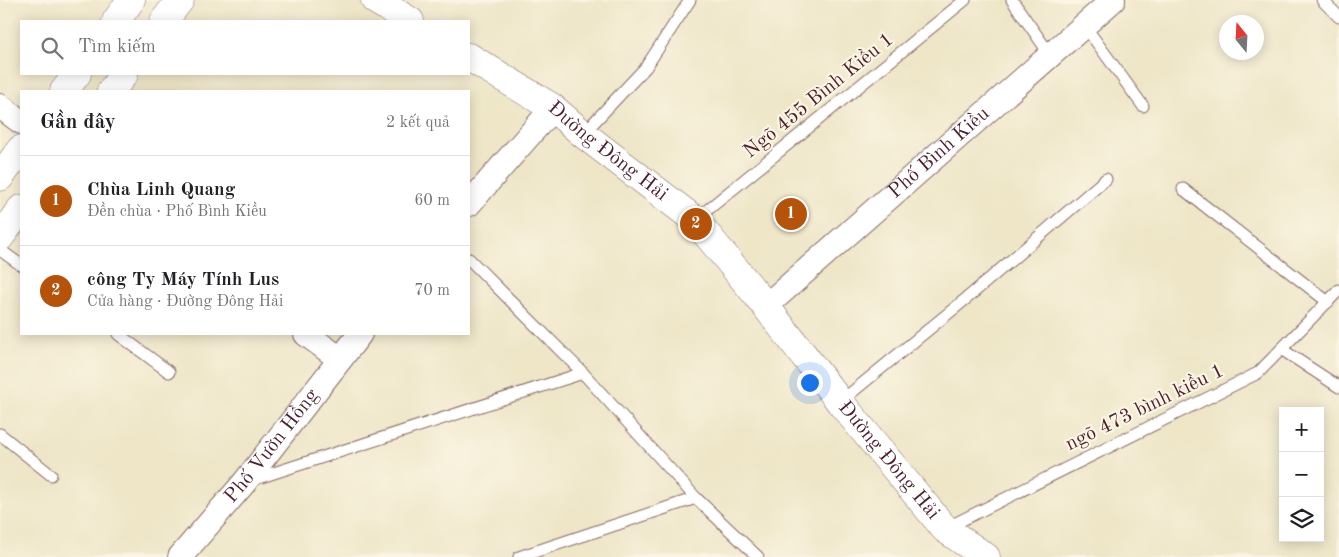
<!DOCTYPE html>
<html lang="vi">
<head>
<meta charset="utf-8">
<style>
  :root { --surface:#fff; --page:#f6f6f6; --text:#202124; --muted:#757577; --line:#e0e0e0; --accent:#b45309 }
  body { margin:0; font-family:"Old Standard TT",serif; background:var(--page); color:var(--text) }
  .controls { position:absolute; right:15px; bottom:15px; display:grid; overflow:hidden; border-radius:0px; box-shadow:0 2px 12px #0003 }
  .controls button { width:45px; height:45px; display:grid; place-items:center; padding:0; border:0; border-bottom:1px solid var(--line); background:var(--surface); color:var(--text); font:25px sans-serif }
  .compass { position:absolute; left:1219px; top:15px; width:45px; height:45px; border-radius:50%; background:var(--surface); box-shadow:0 2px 12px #0003; rotate:342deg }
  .you { position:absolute; left:809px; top:382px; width:18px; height:18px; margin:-12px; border:4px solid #fff; border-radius:50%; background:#1a73e8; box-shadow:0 0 0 8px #1a73e833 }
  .badge { display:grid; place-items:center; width:32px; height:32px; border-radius:50%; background:var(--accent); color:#fff; font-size:16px; font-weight:700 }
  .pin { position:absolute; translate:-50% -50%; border:2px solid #fff; box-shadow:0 1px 5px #0006 }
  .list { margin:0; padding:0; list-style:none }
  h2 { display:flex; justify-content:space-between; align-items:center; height:65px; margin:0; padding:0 20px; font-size:21px }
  h2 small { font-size:16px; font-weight:400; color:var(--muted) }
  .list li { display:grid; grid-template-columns:32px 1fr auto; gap:15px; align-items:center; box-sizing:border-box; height:90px; padding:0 20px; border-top:1px solid var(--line) }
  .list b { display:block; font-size:19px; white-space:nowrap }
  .list p { margin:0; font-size:16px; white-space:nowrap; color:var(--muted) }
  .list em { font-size:16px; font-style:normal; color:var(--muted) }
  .icon { flex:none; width:28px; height:28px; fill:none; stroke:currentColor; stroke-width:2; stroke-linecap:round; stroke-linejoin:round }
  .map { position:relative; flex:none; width:1339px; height:557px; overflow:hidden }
  .search { position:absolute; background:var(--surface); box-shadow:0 2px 12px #0003; left:20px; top:20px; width:450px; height:55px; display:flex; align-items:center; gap:12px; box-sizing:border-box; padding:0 18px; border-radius:0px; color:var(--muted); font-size:19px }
  .panel { position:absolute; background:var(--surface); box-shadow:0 2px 12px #0003; left:20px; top:90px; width:450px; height:245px; border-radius:0px }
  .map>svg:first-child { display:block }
</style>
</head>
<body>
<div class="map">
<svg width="1339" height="557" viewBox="0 0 1339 557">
  <rect width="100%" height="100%" fill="#fcf5e5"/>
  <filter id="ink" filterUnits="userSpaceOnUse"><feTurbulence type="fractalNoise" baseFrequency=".02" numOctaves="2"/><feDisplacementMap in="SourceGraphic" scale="10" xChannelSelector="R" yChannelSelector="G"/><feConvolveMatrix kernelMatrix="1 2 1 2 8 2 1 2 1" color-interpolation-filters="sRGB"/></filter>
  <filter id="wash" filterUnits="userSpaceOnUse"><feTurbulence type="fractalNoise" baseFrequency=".0096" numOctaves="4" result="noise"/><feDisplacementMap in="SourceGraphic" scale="20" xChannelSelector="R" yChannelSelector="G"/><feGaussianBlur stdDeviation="1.12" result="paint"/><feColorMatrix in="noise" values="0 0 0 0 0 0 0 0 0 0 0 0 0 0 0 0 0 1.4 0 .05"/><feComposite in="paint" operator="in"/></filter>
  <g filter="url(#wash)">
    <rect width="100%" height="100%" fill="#eee6c7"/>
  </g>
  <g filter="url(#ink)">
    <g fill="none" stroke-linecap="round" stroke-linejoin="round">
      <defs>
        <g id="lane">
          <path d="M 1012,0 L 1051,56"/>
          <path d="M 1322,0 L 1339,17"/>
          <path d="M 1084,25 L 1143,106"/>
          <path d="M 583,134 L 646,67 L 690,0"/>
          <path d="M 1183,189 L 1328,302"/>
          <path d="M 695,220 L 965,0"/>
          <path d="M 0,250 L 21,265"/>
          <path d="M 469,259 L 583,373 L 696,498 L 758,557"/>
          <path d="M 118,334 L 169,372"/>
          <path d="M 1281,349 L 1339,387"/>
          <path d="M 840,402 L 967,298 L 1106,179"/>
          <path d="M 0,434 L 51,475"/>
          <path d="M 252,480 L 583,373"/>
          <path d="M 946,528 L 1258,373 L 1339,290"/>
          <path d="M 519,557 L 696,498"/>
        </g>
        <g id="street">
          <path d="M 0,106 L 21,122"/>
          <path d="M 469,204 L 553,108"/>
          <path id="s1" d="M 766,306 L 1113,0"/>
          <path d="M 306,334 L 340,359"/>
          <path id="s2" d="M 180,557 L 244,483 L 360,334"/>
        </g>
        <g id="secondary">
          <path d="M 375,0 L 410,21"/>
          <path id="s3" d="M 469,57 L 553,108 L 583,134 L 695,220 L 760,299 L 840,402 L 945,529 L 986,557"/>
        </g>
        <g id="highway">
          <path d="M 116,21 L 131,0"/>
          <path d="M 164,21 L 180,0"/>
          <path d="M 64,91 L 77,74"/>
          <path d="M 111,91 L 124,74"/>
          <path d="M 0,177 L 21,149"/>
          <path d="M 0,237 L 21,209"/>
        </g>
      </defs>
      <!-- lane casing -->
      <use href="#lane" stroke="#836562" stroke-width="13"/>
      <!-- street casing -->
      <use href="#street" stroke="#836562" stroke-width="26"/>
      <!-- secondary casing -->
      <use href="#secondary" stroke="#836562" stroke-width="29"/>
      <!-- highway casing -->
      <use href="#highway" stroke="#836562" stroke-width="29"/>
      <!-- lane -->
      <use href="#lane" stroke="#fff" stroke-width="11"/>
      <!-- street -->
      <use href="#street" stroke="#fff" stroke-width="24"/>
      <!-- secondary -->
      <use href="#secondary" stroke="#fff" stroke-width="28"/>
      <!-- highway -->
      <use href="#highway" stroke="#fff" stroke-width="28"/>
    </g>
  </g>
  <g text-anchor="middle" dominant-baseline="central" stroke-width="4.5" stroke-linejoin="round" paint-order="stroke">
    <!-- street labels -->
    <g font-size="20" fill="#4a1f2b" stroke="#fcf5e5">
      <text transform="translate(819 96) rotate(-39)">Ngõ 455 Bình Kiều 1</text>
      <text stroke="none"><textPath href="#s3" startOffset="168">Đường Đông Hải</textPath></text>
      <text stroke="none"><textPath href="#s1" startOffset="231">Phố Bình Kiều</textPath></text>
      <text transform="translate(1145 408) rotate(-26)">ngõ 473 bình kiều 1</text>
      <text stroke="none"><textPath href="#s2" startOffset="144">Phố Vườn Hồng</textPath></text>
      <text stroke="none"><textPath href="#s3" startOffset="588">Đường Đông Hải</textPath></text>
    </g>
  </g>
</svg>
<div class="controls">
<button>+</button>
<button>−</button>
<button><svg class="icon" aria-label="layers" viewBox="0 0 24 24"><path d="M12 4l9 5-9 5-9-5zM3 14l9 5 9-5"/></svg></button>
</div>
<svg class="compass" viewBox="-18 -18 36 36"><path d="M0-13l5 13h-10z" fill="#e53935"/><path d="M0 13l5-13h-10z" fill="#757577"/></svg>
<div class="you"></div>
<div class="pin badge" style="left:791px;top:214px">1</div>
<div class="pin badge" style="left:696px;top:224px">2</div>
<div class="search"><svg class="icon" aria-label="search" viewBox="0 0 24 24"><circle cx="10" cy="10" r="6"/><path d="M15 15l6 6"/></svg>Tìm kiếm</div>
<section class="panel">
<h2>Gần đây<small>2 kết quả</small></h2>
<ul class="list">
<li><span class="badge">1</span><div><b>Chùa Linh Quang</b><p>Đền chùa · Phố Bình Kiều</p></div><em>60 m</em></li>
<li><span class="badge">2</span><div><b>công Ty Máy Tính Lus</b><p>Cửa hàng · Đường Đông Hải</p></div><em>70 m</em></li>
</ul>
</section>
</div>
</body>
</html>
